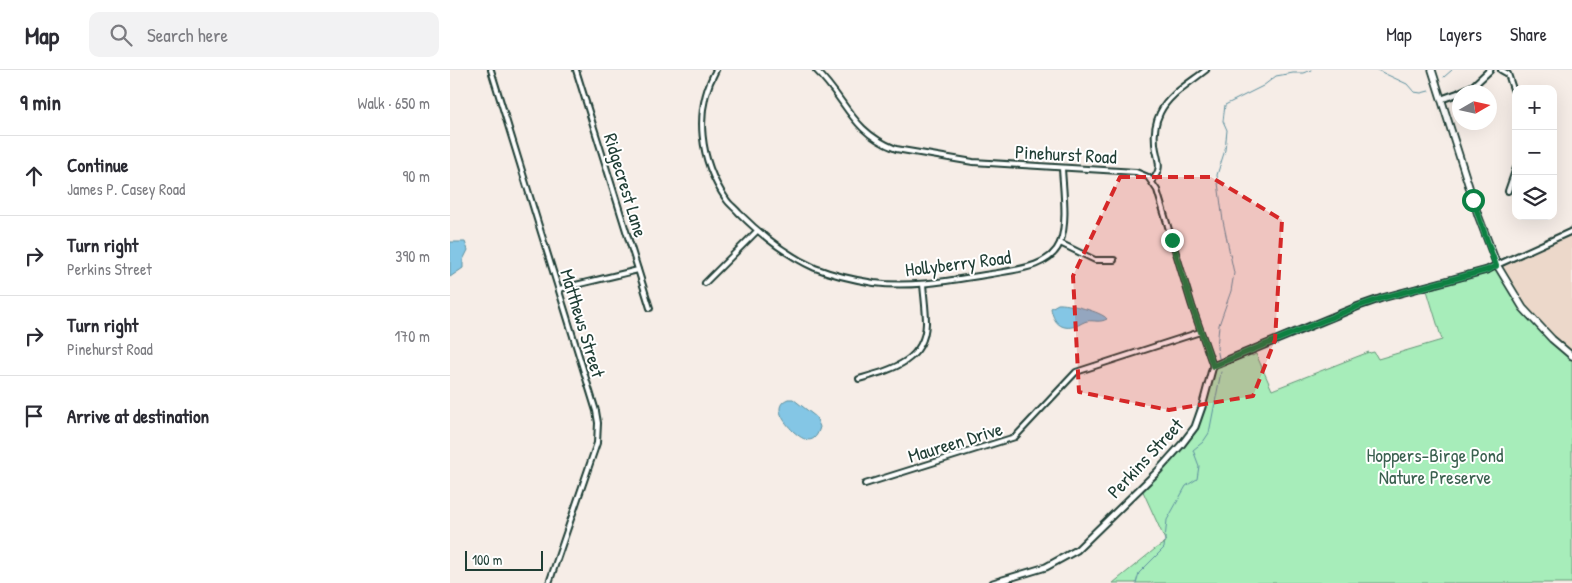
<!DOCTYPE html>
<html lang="en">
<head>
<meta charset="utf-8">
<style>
  :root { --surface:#fff; --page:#f2f2f3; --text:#2b2b33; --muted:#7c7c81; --line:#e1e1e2 }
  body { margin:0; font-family:"Patrick Hand",sans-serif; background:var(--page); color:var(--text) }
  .controls { position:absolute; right:15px; top:15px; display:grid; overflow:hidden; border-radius:10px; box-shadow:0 5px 20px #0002 }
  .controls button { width:45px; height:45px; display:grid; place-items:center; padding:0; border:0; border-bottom:1px solid var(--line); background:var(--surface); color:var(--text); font:25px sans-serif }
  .compass { position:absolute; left:1002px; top:15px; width:45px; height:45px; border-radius:50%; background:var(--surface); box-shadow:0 5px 20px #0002; rotate:81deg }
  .scale { position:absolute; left:15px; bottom:12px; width:78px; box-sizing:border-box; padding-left:5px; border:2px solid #1f3d34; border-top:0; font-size:14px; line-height:18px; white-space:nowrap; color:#1f3d34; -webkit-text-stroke:4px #fff; paint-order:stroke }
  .stop { position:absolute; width:15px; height:15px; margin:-11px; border:4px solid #0b8043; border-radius:50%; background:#fff }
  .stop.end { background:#0b8043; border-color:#fff; box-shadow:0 1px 5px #0008 }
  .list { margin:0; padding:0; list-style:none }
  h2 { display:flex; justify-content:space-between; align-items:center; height:65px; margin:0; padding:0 20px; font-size:21px }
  h2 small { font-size:16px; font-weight:400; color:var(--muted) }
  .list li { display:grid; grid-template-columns:32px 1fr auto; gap:15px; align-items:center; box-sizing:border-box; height:80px; padding:0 20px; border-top:1px solid var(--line) }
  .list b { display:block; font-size:19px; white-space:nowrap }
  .list p { margin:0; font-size:16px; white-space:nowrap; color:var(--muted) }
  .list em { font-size:16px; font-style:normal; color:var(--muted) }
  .icon { flex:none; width:28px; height:28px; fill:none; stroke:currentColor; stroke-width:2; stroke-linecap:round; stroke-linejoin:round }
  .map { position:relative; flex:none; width:1122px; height:513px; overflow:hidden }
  header { display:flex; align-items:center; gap:30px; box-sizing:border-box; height:70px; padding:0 25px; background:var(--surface); border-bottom:1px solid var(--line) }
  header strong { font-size:24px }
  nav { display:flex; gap:28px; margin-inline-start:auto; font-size:18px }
  .search { width:350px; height:45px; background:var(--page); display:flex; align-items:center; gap:12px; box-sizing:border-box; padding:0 18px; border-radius:10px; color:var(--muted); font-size:19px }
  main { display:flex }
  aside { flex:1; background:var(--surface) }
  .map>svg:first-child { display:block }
</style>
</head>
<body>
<header>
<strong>Map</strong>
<div class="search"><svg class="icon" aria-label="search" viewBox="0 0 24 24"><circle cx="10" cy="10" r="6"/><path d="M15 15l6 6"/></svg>Search here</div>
<nav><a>Map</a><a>Layers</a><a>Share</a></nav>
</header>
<main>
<aside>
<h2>9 min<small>Walk · 650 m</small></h2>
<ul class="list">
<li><svg class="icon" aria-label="ahead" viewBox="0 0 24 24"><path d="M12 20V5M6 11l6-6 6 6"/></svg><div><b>Continue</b><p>James P. Casey Road</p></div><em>90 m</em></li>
<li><svg class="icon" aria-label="right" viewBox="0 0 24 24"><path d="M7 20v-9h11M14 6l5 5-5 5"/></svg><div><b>Turn right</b><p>Perkins Street</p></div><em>390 m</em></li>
<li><svg class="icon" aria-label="right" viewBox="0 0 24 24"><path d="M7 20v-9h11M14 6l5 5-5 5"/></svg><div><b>Turn right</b><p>Pinehurst Road</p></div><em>170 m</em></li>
<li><svg class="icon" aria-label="arrive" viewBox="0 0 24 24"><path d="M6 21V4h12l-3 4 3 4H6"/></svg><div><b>Arrive at destination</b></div></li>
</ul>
</aside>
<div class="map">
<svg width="1122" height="513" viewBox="0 0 1122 513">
  <rect width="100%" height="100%" fill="#f6ede7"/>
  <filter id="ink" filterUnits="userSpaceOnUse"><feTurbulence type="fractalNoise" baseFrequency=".02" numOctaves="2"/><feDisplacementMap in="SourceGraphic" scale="10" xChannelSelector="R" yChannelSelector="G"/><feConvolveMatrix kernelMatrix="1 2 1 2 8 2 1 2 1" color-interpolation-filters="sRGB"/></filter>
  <g filter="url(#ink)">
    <!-- built -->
    <path fill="#ecd8ca" d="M 1122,161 L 1122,286 L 1073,238 L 1047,196 Z"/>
    <!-- green -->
    <path fill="#a7edba" stroke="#639577" d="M 1047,195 L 1067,230 L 1122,286 L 1122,513 L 663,513 L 705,479 L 716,472 L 691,417 L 745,357 L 763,296 L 800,282 L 802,286 L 806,284 L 822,320 L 919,282 L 920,283 L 924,282 L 928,289 L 992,270 L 976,217 Z"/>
    <!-- water -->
    <g fill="#84c6e5" stroke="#5c8f9e">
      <path d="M 0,172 L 15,172 L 18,180 L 13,190 L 13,198 L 0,207 Z"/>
      <path d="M 608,234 C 617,233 653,242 657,249 C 650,253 644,250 637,251 C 633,252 629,255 626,256 C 611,261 603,252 601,238 Z"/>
      <path d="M 338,329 L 343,329 L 366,347 L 370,357 C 365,375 355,372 343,361 C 335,353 321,336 338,329 Z"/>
    </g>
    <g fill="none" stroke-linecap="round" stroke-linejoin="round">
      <!-- stream -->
      <g stroke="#5c8f9e" stroke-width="1">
        <path d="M 927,0 L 957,14 L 964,22 L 971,23 L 979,21"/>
        <path d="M 994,7 L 1002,0"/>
        <path d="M 769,288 L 767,278 L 769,255 L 781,221 L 784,203 L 773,151 L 767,105 L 775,80 L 777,60 L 773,51 L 775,35 L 813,16 L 826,6 L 843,3 L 853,3 L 861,0"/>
        <path d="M 686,513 L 689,503 L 714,478 L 717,450 L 736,416 L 747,409 L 749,396 L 743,380 L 753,372 L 759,363 L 771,302"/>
      </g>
      <defs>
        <g id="minor">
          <path d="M 41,0 L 146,341 L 148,353 L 147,373 L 99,513"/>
          <path d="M 126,0 L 200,238"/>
          <path d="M 266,0 C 243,41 250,91 276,129 C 279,134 285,138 289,143 C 311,165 336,185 365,198 C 383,205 405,210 424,213 C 463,218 502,210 541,204 C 563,200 600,198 610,173 C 618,153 613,119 612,98"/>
          <path d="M 366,0 C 397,30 401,62 446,79 L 523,92 L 686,102 L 698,107 L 707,120 L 742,236 L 763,296"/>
          <path d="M 1051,0 L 1058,4 L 1066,28"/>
          <path d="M 702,111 C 714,96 707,91 705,74 C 704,64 705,53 710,43 C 718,25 741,12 756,0"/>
          <path d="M 1058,121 L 1066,98"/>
          <path d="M 610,173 L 645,190 L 664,190"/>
          <path d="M 1047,195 L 1122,161"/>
          <path d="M 255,213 L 307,161"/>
          <path d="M 109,219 L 188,200"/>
          <path d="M 409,309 C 440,300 475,292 476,253 C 476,240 474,227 473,214"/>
          <path d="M 415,414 L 565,367 L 626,302 L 750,262"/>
        </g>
        <g id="tertiary">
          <path d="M 1010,22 L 1023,16 L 1040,0"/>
          <path d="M 992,29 L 1009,23"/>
          <path d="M 543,513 L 596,497 L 627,480 L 707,402 L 732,374 L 745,357 L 752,337 L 763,296 L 909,236 L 932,228 L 1037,200 L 1047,195"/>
        </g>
        <path id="secondary" d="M 982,0 L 1028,145 L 1047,195 L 1073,238 L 1102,269 L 1122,286"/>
      </defs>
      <!-- minor casing -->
      <use href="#minor" stroke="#1f3d34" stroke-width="8"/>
      <!-- tertiary casing -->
      <use href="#tertiary" stroke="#1f3d34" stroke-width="9"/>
      <!-- secondary casing -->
      <use href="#secondary" stroke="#1f3d34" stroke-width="9"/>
      <!-- minor -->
      <use href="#minor" stroke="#fff" stroke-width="4"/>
      <!-- tertiary -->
      <use href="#tertiary" stroke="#fff" stroke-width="5"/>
      <!-- secondary -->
      <use href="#secondary" stroke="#fff" stroke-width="5.5"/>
    </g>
  </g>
  <g fill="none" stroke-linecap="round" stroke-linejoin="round" filter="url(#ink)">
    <!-- route -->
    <path stroke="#0b8043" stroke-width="6" d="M 722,170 L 742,236 L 763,296 L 909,236 L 932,228 L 1037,200 L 1046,196 L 1023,130"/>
  </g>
  <!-- marked area -->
  <path fill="#d62828" fill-opacity="0.2" stroke="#d62828" stroke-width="4" stroke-dasharray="10 6" stroke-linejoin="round" d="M 670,107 L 761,107 L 832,150 L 825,270 L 803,326 L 719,340 L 629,322 L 623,206 Z"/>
  <g text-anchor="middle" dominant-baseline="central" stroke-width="4" stroke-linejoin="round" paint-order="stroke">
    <!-- street labels -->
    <g font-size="19" fill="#1f3d34" stroke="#fff">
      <text transform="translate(616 84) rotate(3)">Pinehurst Road</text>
      <text transform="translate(176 115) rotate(73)">Ridgecrest Lane</text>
      <text transform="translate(508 193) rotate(-7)">Hollyberry Road</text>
      <text transform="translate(133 253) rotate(73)">Matthews Street</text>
      <text transform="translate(505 372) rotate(-17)">Maureen Drive</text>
      <text transform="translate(695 388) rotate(-47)">Perkins Street</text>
    </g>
    <!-- park labels -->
    <g font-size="19" fill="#3a604f" stroke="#fff">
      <text x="985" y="385">Hoppers-Birge Pond<tspan x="985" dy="22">Nature Preserve</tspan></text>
    </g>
  </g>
</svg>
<div class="controls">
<button>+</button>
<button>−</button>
<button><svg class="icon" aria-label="layers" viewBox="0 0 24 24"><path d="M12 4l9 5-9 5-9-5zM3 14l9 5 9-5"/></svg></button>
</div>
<svg class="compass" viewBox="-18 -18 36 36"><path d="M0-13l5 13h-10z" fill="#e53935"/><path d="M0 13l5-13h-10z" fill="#7c7c81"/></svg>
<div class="scale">100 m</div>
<div class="stop" style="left:1023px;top:130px"></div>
<div class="stop end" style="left:722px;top:170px"></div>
</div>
</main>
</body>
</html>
